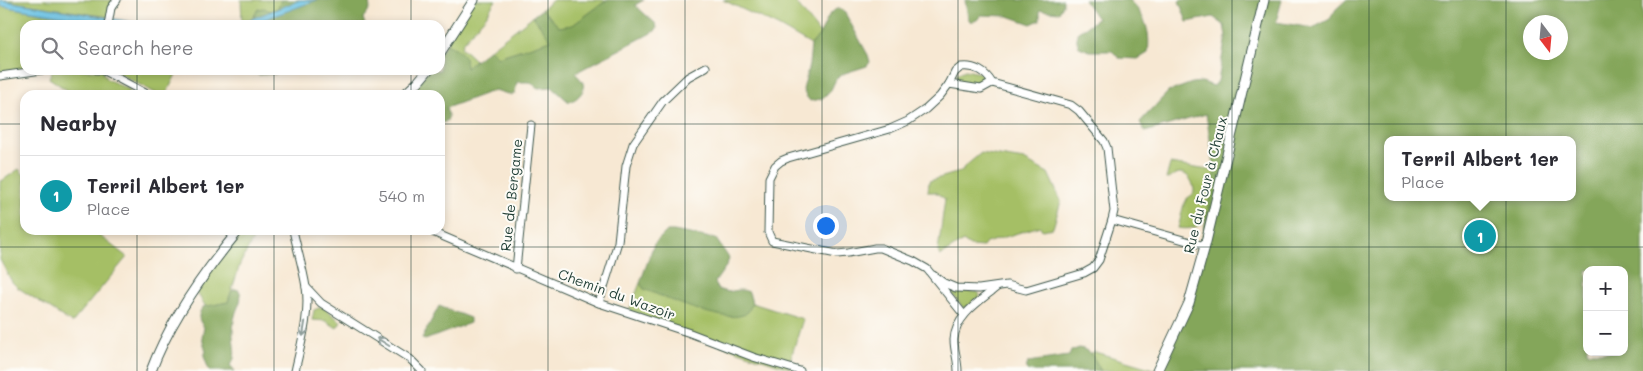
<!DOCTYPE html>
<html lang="en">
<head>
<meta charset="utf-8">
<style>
  :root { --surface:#fff; --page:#f7f7f7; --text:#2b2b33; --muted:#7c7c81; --line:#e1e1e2; --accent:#2563eb }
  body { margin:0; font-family:Mali,sans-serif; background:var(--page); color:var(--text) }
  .controls { position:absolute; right:15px; bottom:15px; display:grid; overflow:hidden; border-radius:10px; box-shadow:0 2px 8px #0003 }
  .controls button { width:45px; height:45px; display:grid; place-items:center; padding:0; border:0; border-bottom:1px solid var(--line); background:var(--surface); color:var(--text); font:25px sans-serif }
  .compass { position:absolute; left:1523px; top:15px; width:45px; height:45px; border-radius:50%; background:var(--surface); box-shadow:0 2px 8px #0003; rotate:164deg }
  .you { position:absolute; left:825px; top:225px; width:18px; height:18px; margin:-12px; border:4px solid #fff; border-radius:50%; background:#1a73e8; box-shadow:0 0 0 8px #1a73e833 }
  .badge { display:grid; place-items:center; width:32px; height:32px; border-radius:50%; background:var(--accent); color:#fff; font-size:16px; font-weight:700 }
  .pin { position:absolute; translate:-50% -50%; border:2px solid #fff; box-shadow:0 1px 5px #0006 }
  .popup { position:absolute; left:1384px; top:136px; width:192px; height:65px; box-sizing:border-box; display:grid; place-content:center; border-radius:10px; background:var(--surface); filter:drop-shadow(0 1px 4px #0005); font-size:16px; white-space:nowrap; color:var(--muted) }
  .popup b { font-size:19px; color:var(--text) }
  .popup::after { content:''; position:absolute; left:50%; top:100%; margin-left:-10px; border:10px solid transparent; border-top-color:var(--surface) }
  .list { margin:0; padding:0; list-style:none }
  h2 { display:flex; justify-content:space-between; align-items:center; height:65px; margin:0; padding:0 20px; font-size:21px }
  h2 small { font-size:16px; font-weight:400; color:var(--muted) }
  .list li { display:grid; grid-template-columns:32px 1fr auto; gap:15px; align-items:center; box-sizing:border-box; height:80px; padding:0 20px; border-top:1px solid var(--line) }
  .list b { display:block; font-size:19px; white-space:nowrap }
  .list p { margin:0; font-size:16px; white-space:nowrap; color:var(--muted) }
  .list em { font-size:16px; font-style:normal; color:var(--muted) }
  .icon { flex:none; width:28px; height:28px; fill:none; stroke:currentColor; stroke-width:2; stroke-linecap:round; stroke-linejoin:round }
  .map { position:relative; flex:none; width:1643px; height:371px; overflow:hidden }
  .search { position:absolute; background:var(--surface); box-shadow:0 2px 8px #0003; left:20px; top:20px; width:425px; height:55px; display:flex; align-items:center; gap:12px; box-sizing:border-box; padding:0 18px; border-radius:15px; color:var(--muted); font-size:19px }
  .panel { position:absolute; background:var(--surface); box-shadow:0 2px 8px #0003; left:20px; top:90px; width:425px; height:145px; border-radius:15px }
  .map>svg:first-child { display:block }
</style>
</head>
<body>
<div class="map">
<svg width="1643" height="371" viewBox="0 0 1643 371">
  <rect width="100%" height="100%" fill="#fdfcf7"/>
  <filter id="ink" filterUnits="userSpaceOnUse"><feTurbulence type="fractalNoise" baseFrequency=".02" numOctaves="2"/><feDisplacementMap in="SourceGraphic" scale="10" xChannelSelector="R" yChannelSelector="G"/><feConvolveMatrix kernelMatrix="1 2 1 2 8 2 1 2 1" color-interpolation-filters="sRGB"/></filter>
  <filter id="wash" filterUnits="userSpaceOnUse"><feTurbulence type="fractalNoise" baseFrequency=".0096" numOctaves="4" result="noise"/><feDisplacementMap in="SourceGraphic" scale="20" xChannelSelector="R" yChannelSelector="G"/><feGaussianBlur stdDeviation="1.12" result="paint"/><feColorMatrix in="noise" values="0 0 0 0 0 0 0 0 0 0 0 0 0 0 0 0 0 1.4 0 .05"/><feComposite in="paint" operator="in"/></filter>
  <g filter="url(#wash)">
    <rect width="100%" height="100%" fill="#f7e8d3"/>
    <!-- green -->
    <g fill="#a5bf65" stroke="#627e4c">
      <path d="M 0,0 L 117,0 L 109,17 Z"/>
      <path d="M 241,0 L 281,0 L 279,8 L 270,11 L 258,9 L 253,18 L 242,22 Z"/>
      <path d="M 471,0 L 496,0 L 486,16 L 463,42 L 461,47 L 475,60 L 466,68 L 446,44 Z"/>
      <path d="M 553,0 L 607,0 L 573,25 L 559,27 L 542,9 Z"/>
      <path d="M 723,0 L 794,0 L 820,34 L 811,45 L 778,26 Z"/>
      <path d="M 0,6 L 118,25 L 25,25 L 25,70 L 0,76 Z"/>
      <path d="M 533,16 L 552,40 L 498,57 L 490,49 Z"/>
      <path d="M 52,70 L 178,70 L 166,95 L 159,95 L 112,70 L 102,71 L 107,79 L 130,90 L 128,95 L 74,95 L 49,78 Z"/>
      <path d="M 965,70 L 980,73 L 985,77 L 984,83 L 981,86 L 956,81 L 957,74 Z"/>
      <path d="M 981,153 L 1024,160 L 1048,173 L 1061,201 L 1053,228 L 1042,230 L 1040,226 L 986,243 L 983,247 L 970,246 L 963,241 L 940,256 L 938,251 L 945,199 L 935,192 L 928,192 L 929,181 L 963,171 L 963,168 Z"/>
      <path d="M 1170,164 L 1215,171 L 1206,217 C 1200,228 1190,230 1178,228 C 1181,219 1182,207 1186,200 C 1188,196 1194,196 1194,191 C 1194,184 1189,173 1180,173 C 1175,173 1172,179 1166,179 Z"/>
      <path d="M 19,169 L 25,176 L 25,230 L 92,230 L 127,257 L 72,323 L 17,287 L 12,282 L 0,260 L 0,182 Z"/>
      <path d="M 239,230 L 258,230 L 240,264 L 228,302 L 206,307 L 195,290 Z"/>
      <path d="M 640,283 L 644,289 L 748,312 L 752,303 L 803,319 L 788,367 L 800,371 L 787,371 L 788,368 L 628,313 Z"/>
      <path d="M 954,291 L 978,292 L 979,293 L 980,296 L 968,306 L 963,308 L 953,295 Z"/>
      <path d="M 321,307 L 325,308 L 341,322 L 337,328 L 326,321 L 312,320 L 314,310 Z"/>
      <path d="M 1095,352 L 1157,370 L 1157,371 L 1101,371 L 1090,353 Z"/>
    </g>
    <!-- forest -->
    <g fill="#84a65a" stroke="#527247" fill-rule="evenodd">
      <path d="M 281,0 L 369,0 L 370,9 L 363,18 L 365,25 L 250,25 L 256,22 L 253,18 L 258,9 L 264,8 L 270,11 L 278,8 Z"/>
      <path d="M 607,0 L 644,0 L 635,5 L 656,24 L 657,28 L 655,31 L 575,73 C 578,76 581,79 583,83 C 586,92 576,100 569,102 L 552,87 L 538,88 L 530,82 L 517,82 L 515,93 L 511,95 L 495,90 L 446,108 C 448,114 451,122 441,123 L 440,95 L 409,95 L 428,70 L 440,70 L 440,53 L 446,44 L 457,49 L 465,57 L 466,68 L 490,49 L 498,57 L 551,40 L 533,16 L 542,9 L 559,27 L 573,25 Z"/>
      <path d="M 965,0 L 1063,0 L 1063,5 L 1059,12 L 1040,10 L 1040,20 L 1031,24 L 1008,16 L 981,15 L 977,20 L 971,22 L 968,18 Z"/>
      <path d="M 1084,0 L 1129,0 C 1145,15 1151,31 1148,53 L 1138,59 L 1119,58 L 1112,51 L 1090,51 L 1079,47 L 1077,41 L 1077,33 L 1097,19 Z"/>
      <path d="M 1181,0 L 1282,0 L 1276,22 L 1313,28 L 1330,19 L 1336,9 L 1346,0 L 1643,0 L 1643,371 L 1169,371 L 1159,367 L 1189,303 L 1201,245 L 1215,171 L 1206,114 L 1145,132 L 1140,122 L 1168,92 L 1192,83 L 1202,82 L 1214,86 L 1218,81 L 1226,36 L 1224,25 L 1213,17 L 1187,22 L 1179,1 ZM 1530,22 L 1560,22 L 1560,52 L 1530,52 ZM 1388,140 L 1572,140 L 1572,197 L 1388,197 ZM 1587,270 L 1624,270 L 1624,352 L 1587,352 Z"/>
      <path d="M 836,9 L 842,9 L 845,13 L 868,55 L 870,62 L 867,66 L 845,73 L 836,79 L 830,92 L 821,99 L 810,101 L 806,96 L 803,90 L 809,65 L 811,45 L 820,34 L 829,15 Z"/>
      <path d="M 247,70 L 278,70 L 276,74 L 259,75 Z"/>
      <path d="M 667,231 L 674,231 L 716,239 L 729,258 L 727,265 L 715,282 L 718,289 C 733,296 735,286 749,292 L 752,303 C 750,308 748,314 743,315 C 721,323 666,298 644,289 L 640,283 L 654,244 Z"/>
      <path d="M 235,289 L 239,290 C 244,300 237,306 235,316 C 233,321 234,326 233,331 C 232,343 239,357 230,365 L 235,371 L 209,371 L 204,356 L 206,351 L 202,338 L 204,327 C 198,320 197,315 203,307 L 228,302 L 231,292 Z"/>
      <path d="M 439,306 L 470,318 L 470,323 L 425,340 L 422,338 Z"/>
      <path d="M 1079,348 C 1091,349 1095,361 1101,371 L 1029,371 L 1026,369 L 1028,362 L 1069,356 L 1071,351 Z"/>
    </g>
    <!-- water -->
    <g fill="#65bfe3" stroke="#427e8c">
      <path d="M 0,0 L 152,25 L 118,25 L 0,6 Z"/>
      <path d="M 300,0 L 317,0 L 250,25 L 236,25 Z"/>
    </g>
  </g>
  <g filter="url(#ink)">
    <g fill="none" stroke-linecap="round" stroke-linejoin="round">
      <defs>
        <g id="minor">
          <path d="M 108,25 L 111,8 L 117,0"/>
          <path d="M 97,70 L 102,70 L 149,95"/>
          <path d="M 0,76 L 42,70"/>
          <path d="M 949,84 L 981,89 L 992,83"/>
          <path d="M 1112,220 L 1205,246"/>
          <path d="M 293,230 C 297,249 303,268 306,287 C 310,315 301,344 295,371"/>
          <path d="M 428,230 L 599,303 L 690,333 L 753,357 L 800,371"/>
          <path d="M 516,269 L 531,125"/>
          <path d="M 933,275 L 944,283 L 956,288 L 979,289 L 1007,285 L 1026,290 L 1084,273 L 1093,268 L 1099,260 L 1112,220 L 1114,211 L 1107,148 L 1104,141 L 1079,111 L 1071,105 L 992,83 C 986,72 974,65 961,67 L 955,72 L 949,84 L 940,96 L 926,109 L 908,121 L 890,129 L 788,158 L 781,161 L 775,166 L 769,178 L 768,232 L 772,241 L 837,254 L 848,253 L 875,248 L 881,248 L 913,261 L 927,269 L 964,315"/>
          <path d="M 306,287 L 321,303 L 410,359 L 422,371"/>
          <path d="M 599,303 L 618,242 L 626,166 L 633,144 L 663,101 L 688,77 L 706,67"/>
          <path d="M 958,371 C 958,361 954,350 954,340 C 955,316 980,301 997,287"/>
        </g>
        <g id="tertiary">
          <path d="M 440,53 L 474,0"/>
          <path d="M 404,95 L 418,82 L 428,70"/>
          <path d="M 151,371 C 170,320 205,271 239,230"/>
          <path d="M 1157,371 L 1189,303 L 1205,246 L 1264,0"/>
        </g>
      </defs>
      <!-- minor casing -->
      <use href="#minor" stroke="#3f574c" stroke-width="9"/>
      <!-- tertiary casing -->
      <use href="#tertiary" stroke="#3f574c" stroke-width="11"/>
      <!-- minor -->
      <use href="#minor" stroke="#fff" stroke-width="7"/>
      <!-- tertiary -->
      <use href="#tertiary" stroke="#fff" stroke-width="9"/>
    </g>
    <!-- one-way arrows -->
    <defs><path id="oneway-shaft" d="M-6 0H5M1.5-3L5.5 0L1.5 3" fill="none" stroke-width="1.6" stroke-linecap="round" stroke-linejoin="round" transform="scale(1.25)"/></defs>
    <g stroke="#8f9e9a">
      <use href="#oneway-shaft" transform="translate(304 329) rotate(99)"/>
      <use href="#oneway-shaft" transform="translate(383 342) rotate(-148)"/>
    </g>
  </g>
  <!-- grid -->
  <path fill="none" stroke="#1f3d34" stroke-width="1" stroke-opacity="0.55" d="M 137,0 L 137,25M 274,0 L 274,25M 411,0 L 411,25M 548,0 L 548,371M 685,0 L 685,371M 822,0 L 822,371M 958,0 L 958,371M 1095,0 L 1095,371M 1232,0 L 1232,371M 1369,0 L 1369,371M 1506,0 L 1506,371M 137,70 L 137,95M 274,70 L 274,95M 411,70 L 411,95M 0,124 L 25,124M 440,124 L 1643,124M 137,230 L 137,371M 274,230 L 274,371M 411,230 L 411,371M 0,247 L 1643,247"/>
  <g text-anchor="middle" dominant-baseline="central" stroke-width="4" stroke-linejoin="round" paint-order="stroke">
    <!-- street labels -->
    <g font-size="14" fill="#1f3d34" stroke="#fdfcf7">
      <text transform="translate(1205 185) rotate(-76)">Rue du Four à Chaux</text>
      <text transform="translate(511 195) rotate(-84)">Rue de Bergame</text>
      <text transform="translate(617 294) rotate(20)">Chemin du Wazoir</text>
    </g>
  </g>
</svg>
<div class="controls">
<button>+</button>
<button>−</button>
</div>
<svg class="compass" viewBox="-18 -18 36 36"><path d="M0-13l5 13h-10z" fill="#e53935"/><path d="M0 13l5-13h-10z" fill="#7c7c81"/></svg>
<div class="you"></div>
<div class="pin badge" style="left:1480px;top:236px;background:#0f9aa8">1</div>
<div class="popup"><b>Terril Albert 1er</b>Place</div>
<div class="search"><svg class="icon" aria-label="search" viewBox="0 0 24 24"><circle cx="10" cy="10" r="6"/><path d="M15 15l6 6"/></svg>Search here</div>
<section class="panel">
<h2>Nearby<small></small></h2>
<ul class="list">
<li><span class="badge" style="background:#0f9aa8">1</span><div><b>Terril Albert 1er</b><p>Place</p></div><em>540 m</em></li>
</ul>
</section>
</div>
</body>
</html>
